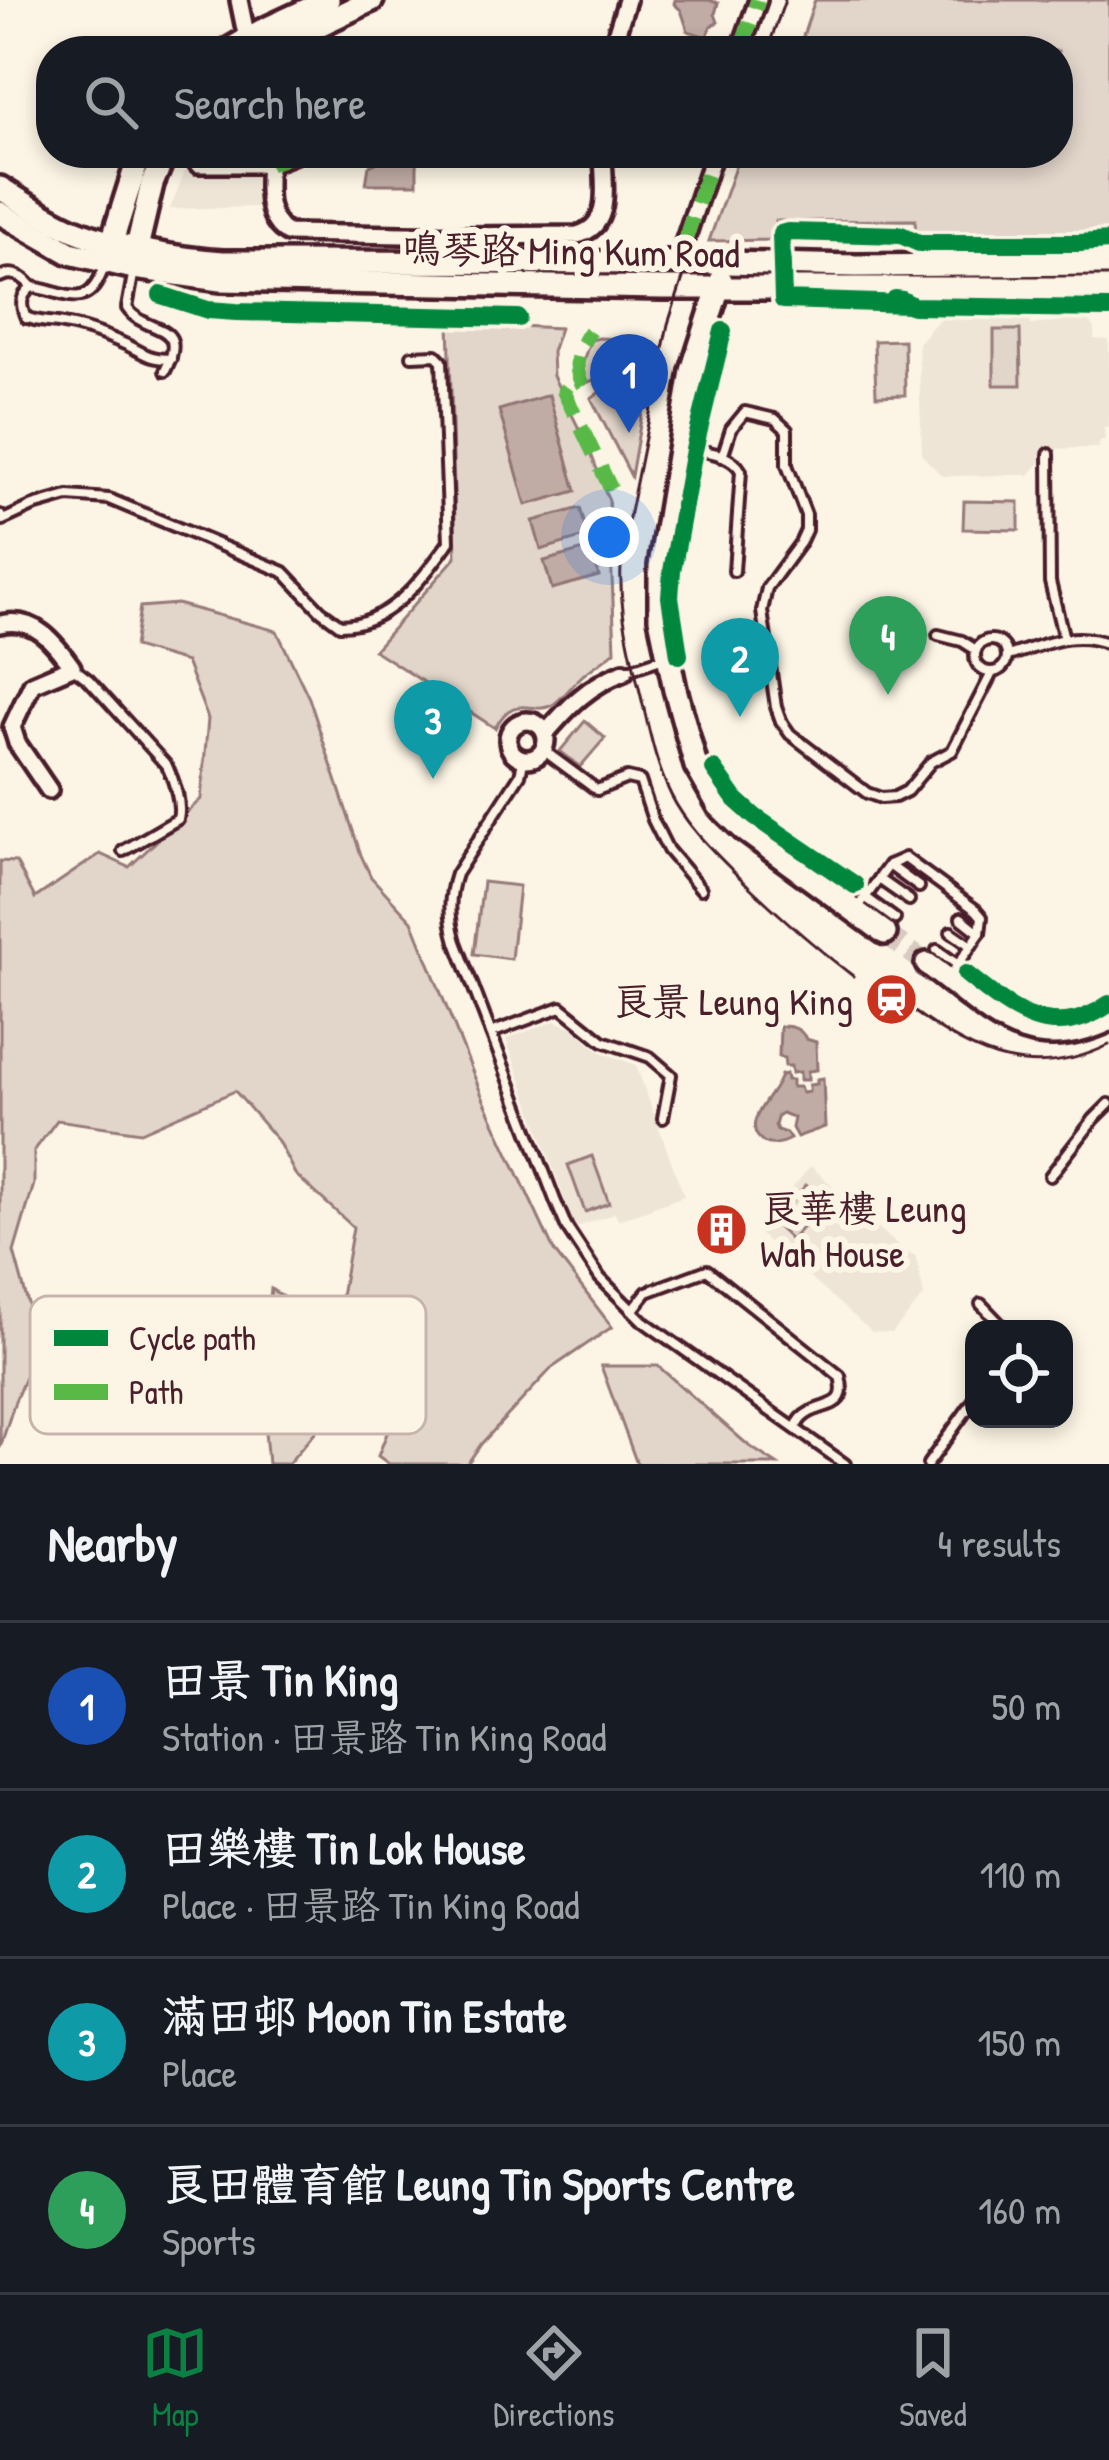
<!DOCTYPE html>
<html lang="en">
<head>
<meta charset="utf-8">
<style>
  :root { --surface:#171b24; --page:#242831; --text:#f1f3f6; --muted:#9ea1a6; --line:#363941; --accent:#0b8043 }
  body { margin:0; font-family:"Patrick Hand","LXGW WenKai TC",sans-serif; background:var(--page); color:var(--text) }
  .controls { position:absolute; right:36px; bottom:36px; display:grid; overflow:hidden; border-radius:24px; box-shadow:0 6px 18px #0003 }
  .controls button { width:108px; height:108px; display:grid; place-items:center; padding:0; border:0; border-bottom:3px solid var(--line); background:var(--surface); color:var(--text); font:60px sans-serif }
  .you { position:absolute; left:609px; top:537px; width:42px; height:42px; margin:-30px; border:9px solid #fff; border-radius:50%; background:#1a73e8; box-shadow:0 0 0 18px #1a73e833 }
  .badge { display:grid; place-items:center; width:78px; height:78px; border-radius:50%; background:var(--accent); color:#fff; font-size:39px; font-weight:700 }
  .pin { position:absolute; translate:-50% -99px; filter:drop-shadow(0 3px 6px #0008) }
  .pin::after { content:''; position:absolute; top:63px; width:42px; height:36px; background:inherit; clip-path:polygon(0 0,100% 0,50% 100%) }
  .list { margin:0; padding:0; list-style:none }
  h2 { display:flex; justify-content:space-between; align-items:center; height:156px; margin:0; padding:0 48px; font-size:51px }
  h2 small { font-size:39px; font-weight:400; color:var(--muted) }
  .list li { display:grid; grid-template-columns:78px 1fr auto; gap:36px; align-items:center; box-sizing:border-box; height:168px; padding:0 48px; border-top:3px solid var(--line) }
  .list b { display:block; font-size:45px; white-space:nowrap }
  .list p { margin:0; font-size:39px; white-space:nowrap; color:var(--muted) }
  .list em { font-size:39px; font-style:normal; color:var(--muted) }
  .icon { flex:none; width:66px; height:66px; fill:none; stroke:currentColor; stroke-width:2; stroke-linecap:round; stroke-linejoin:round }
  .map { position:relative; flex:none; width:1109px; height:1464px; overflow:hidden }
  .search { position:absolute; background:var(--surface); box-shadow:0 6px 18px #0003; left:36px; right:36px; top:36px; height:132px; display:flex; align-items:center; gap:30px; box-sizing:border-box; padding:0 42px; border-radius:48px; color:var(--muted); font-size:45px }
  .sheet { height:828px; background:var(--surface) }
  nav { display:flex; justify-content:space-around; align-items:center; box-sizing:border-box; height:168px; border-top:3px solid var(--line); background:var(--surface); font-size:33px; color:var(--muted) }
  nav a { display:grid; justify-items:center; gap:6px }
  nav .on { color:var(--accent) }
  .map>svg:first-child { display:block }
</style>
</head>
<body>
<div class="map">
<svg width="1109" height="1464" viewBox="0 0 1109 1464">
  <rect width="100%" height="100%" fill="#fcf5e5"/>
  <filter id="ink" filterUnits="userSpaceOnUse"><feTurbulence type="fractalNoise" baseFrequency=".00833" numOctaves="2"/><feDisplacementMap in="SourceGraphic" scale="24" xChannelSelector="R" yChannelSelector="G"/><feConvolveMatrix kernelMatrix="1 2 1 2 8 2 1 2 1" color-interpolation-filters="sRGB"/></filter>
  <g filter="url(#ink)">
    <!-- built -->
    <g fill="#eee5d7">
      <path d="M 187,166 L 207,173 L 252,172 L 262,179 L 262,207 L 170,209 Z"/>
      <path d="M 940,318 L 1030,320 L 1031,325 L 1083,318 L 1095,328 L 1094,339 L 1109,340 L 1109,426 L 1104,428 L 1105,440 L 1100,440 L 1099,448 L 1041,449 L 1040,462 L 1029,475 L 942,476 L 922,455 L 918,343 Z"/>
      <path d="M 555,1021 L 574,1028 L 599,1051 L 636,1065 L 684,1196 L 618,1220 L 615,1213 L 575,1228 L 506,1039 Z"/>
      <path d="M 811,1166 L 905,1252 L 916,1256 L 924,1296 L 892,1333 L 872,1332 L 756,1231 Z"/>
    </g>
    <!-- green -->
    <g fill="#e2d5ca" stroke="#967a7a" stroke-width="3">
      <path d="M 815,0 L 1109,0 L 1109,234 L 916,237 L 915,220 L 776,221 L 775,240 L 709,241 L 740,153 L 1058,153 L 1058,51 L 798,51 Z"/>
      <path d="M 449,323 L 560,328 L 552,352 L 553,376 L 590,451 L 609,501 L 615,651 C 605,660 593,667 583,675 C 573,684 565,696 554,704 C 533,718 516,689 495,728 L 374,650 L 456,557 Z"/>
      <path d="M 994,330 L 1020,330 L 1021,385 L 994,385 Z"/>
      <path d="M 599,338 L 646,340 L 651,344 L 653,351 L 631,476 L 591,398 L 600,392 L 593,380 L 585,384 C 579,367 584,357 591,340 Z"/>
      <path d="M 904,340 L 905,395 L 876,396 L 874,341 Z"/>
      <path d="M 964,501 L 1019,502 L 1019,530 L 963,529 Z"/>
      <path d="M 177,604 L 277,631 L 309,698 L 361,855 L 371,877 L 412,921 L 483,1098 L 554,1251 L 612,1327 L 552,1368 L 482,1443 L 467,1464 L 389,1464 L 378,1456 L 420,1349 L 384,1359 L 365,1407 L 315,1394 L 316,1431 L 288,1464 L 268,1464 L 260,1379 L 271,1289 L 353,1346 L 339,1307 L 353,1227 L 295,1174 L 278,1141 L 235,1091 L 141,1132 L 57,1120 L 34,1151 L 34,1184 L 14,1252 L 39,1344 L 15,1401 L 0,1448 L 0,861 L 16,862 L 35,898 L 100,854 L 129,867 L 201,799 L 208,719 L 186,662 L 134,647 L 140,607 Z"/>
      <path d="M 585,721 L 605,738 L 580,767 L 560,751 Z"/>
      <path d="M 483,882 L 519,886 L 511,959 L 474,954 Z"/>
      <path d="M 592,1156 L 609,1203 L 585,1212 L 568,1165 Z"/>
      <path d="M 806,1185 L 825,1202 L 791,1240 L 772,1222 Z"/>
      <path d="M 601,1366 L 658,1366 L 749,1446 L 777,1464 L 637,1464 Z"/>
    </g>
    <!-- water -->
    <g fill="#c0aca5" stroke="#917474" stroke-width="3">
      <path d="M 675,0 L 709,0 L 718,3 L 715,14 L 718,22 L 711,26 L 707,37 L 688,31 L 681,10 L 674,4 Z"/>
      <path d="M 382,153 L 417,153 L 417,184 L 366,184 L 369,166 L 376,163 Z"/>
      <path d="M 549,395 L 576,491 L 526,505 L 499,410 Z"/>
      <path d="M 580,508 L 588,536 L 541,550 L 533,521 Z"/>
      <path d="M 591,548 L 599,576 L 552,589 L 544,561 Z"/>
      <path d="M 780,1026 C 792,1026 801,1028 806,1039 L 816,1042 L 817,1070 L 808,1071 L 808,1080 L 800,1080 L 800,1072 L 792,1073 L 791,1066 L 785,1066 L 784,1058 L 779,1057 Z"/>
      <path d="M 786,1074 L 787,1080 L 792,1080 L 792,1087 L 800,1087 L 802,1093 L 809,1092 L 809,1085 L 817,1084 L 817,1079 L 823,1078 L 825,1127 L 797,1137 L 792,1128 L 794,1118 L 782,1113 L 778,1115 L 775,1125 L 777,1130 L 786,1133 L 790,1139 C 780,1144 769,1148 760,1139 C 741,1120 776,1095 781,1075 Z"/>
    </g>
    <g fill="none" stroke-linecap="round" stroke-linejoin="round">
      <!-- secondary-tunnel -->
      <path stroke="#d8cac0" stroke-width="21" stroke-dasharray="21 10" stroke-linecap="butt" d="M 885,933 L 927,964"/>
      <defs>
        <g id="lane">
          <path d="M 134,270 L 127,308 C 145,335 191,320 165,371"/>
          <path d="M 0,277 C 13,270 24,277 32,287"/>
          <path d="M 26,317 C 38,323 50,321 63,324 C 84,327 107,336 127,345 C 146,354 148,359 171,359"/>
          <path d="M 26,318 C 20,305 20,296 32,287 C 69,293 89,314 105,264"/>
          <path d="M 680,447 C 700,451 731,452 741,471 L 734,571"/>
          <path d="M 1049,454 L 1050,582 L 1064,639"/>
          <path d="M 722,457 L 731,429 L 745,412 L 775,419 L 787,430 L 787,465 L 806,515 L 806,530 L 800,543 L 767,588 L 762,611 L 776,707 L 781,721 L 790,734 L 867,793 L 881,798 L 895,797 L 907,791 L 931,762 L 952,751 L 992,673"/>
          <path d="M 0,515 L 3,520 L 33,506 L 68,496 L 109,499 L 284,572 L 321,611 L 340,625 C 390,625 422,579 449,542 L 442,361 L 436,355 L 412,356"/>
          <path d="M 938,635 L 962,641 L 976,650"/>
          <circle cx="991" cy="656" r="16"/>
          <path d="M 1008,656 C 1044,645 1072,629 1109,644"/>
          <path d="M 72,667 L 89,680 L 167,766 C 174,780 182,804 178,819 L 123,851"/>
          <path d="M 625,671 L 667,657"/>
          <path d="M 543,750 L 597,790 L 627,778 L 640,781 L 653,820 L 668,850 L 701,889"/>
          <path d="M 524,758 L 520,775 L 456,874 C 448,898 449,918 456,942 L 555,1200 L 567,1228 L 600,1278 L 643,1321 L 845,1464"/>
          <path d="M 889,865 L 919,887"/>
          <path d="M 879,879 L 909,900"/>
          <path d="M 865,897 L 895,919"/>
          <path d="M 856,910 L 889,865 L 905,858 L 976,910 L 982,917 L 980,933 L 948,979"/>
          <path d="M 961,918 L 980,933"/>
          <path d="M 951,932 L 971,946"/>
          <path d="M 937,950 L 958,965"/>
          <path d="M 491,1033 L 561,1007 L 603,1041 L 650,1057 L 671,1075 L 663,1118"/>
          <path d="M 1050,1176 L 1094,1119 L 1109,1104"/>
          <path d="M 981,1304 L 1005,1329"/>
          <path d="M 632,1311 L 647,1292 L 707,1270 L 840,1376 C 848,1407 830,1402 810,1412 C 801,1417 800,1420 795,1428"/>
          <path d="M 928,1464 L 974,1400"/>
        </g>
        <g id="street">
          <path d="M 239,0 L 247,39"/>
          <path d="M 611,51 L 627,0"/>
          <path d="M 740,51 L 758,0"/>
          <path d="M 269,153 C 269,180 261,217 287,233 L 464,236 L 577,235 C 614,226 603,183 603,153"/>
          <path d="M 198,164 L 269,164 L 297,153"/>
          <path d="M 683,246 L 714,153"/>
          <path d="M 0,624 C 35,616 54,642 72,667 L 32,684 L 12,727 L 17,743 L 49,790"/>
          <circle cx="527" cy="740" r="19"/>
          <path d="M 545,734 C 569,706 589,685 624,672"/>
        </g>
        <g id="secondary">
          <path d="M 227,51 L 261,31 L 328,0"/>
          <path d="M 264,51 L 372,0"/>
          <path d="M 0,188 C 24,203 48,219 74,230 C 117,248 177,259 223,262 L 727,263 L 856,266 L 1109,264"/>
          <path d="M 0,213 L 70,253 L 134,268 L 220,280 L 662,288 L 1109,288"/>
          <path d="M 109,251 L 140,153"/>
          <path d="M 135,256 L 152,184 L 165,153"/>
          <path d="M 721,280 L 692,371 L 660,566 L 660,618 L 675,689 L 696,766 L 719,806 L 744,830 L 885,933"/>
          <path d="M 927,964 C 990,1010 1025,1059 1109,1020"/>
        </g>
      </defs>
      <!-- lane casing -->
      <use href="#lane" stroke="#4a1f2b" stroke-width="16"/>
      <!-- street casing -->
      <use href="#street" stroke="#4a1f2b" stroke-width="24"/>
      <!-- secondary casing -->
      <use href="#secondary" stroke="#4a1f2b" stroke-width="30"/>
      <!-- lane -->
      <use href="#lane" stroke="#fcf5e5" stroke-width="8"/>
      <!-- street -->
      <use href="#street" stroke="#fcf5e5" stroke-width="15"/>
      <!-- secondary -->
      <use href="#secondary" stroke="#fcf5e5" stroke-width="21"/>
      <!-- tram -->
      <g stroke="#4a1f2b" stroke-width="3">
        <path d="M 767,51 L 785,0"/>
        <path d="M 724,153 L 668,324 L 622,552 C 617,597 627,637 637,680 C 647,718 653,759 671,795 C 686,825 711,849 735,873 C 773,910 811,944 853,976"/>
        <path d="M 912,1010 C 975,1057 1033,1082 1109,1045"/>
      </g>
      <!-- quiet -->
      <g stroke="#58b947" stroke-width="15" stroke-dasharray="30 15" stroke-linecap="butt">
        <path d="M 740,51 L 758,0"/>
        <path d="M 269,164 L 297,153"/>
        <path d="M 683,246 L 714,153"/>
        <path d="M 583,386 C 572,366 577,349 590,331"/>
        <path d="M 567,387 L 564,392 L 611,489"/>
      </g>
      <defs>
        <g id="cycleway">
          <path d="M 161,295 L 208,310 L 236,312 L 518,318"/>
          <path d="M 895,299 L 902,300 L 913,306 L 1109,309"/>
          <path d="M 909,304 L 783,300 L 781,234 L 788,232 L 901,235 L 919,243 L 1080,243 L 1109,241"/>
          <path d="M 679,655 L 670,597 L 672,571 L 694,450 L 723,331"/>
          <path d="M 714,769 L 735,799 L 755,817 L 855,885"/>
          <path d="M 966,974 C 1012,1011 1052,1044 1109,1004"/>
        </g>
      </defs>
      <!-- cycleway casing -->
      <use href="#cycleway" stroke="#fcf5e5" stroke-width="26"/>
      <!-- cycleway -->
      <use href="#cycleway" stroke="#00873e" stroke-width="18"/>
    </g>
  </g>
  <!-- icons -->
  <defs>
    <symbol id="station-disc" viewBox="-11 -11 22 22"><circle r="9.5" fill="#c8321e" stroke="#fcf5e5"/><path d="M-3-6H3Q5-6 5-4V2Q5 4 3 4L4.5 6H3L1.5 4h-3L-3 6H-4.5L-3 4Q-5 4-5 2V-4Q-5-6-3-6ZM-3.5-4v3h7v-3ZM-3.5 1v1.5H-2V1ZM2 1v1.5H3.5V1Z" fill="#fff"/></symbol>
    <symbol id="building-disc" viewBox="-11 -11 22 22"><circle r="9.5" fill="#c8321e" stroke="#fcf5e5"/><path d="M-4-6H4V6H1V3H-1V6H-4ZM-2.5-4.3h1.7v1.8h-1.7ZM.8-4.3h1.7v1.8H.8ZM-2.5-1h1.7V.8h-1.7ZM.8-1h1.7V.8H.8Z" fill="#fff"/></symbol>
  </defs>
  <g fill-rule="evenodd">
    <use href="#station-disc" x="862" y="970" width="59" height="59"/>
    <use href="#building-disc" x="692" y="1200" width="59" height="59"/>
  </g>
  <g text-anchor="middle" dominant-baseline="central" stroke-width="12" stroke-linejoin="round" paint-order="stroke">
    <!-- street labels -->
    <g font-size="39" fill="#4a1f2b" stroke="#fcf5e5">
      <text transform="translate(571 250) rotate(1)">鳴琴路 Ming Kum Road</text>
    </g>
    <!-- poi labels -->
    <g font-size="39" fill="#4a1f2b" stroke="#fcf5e5" text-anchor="end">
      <text x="853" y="1000">良景 Leung King</text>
      <text x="760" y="1207" text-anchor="start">良華樓 Leung<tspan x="760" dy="45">Wah House</tspan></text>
    </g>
  </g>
  <!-- legend -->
  <rect x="30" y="1296" width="396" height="138" rx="18" fill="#fcf5e5" stroke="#c7b5ad" stroke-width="3"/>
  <rect x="54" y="1330" width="54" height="16" fill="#00873e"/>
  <rect x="54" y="1384" width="54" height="16" fill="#58b947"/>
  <g font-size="33" fill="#4a1f2b">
    <text x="129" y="1350">Cycle path</text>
    <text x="129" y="1404">Path</text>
  </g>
</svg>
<div class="controls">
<button><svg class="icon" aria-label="locate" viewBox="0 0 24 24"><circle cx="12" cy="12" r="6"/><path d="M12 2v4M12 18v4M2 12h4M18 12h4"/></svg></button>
</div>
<div class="you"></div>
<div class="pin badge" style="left:629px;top:433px;background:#1a4fb4">1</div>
<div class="pin badge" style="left:740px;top:717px;background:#0f9aa8">2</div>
<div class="pin badge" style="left:433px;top:779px;background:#0f9aa8">3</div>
<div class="pin badge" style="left:888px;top:695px;background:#2e9e5b">4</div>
<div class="search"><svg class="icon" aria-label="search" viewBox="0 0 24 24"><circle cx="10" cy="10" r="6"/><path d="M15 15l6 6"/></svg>Search here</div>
</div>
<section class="sheet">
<h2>Nearby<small>4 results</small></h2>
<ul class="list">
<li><span class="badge" style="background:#1a4fb4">1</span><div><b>田景 Tin King</b><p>Station · 田景路 Tin King Road</p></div><em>50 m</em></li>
<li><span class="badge" style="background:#0f9aa8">2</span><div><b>田樂樓 Tin Lok House</b><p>Place · 田景路 Tin King Road</p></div><em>110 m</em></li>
<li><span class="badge" style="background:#0f9aa8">3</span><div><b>滿田邨 Moon Tin Estate</b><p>Place</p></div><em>150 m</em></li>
<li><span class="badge" style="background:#2e9e5b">4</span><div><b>良田體育館 Leung Tin Sports Centre</b><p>Sports</p></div><em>160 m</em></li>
</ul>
</section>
<nav>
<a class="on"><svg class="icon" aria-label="map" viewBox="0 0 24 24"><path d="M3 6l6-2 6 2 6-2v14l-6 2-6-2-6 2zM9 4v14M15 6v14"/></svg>Map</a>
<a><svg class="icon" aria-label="directions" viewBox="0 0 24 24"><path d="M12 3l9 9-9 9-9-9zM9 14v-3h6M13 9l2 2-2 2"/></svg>Directions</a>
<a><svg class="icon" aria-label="saved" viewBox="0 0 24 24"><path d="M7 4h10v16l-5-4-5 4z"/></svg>Saved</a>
</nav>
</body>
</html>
